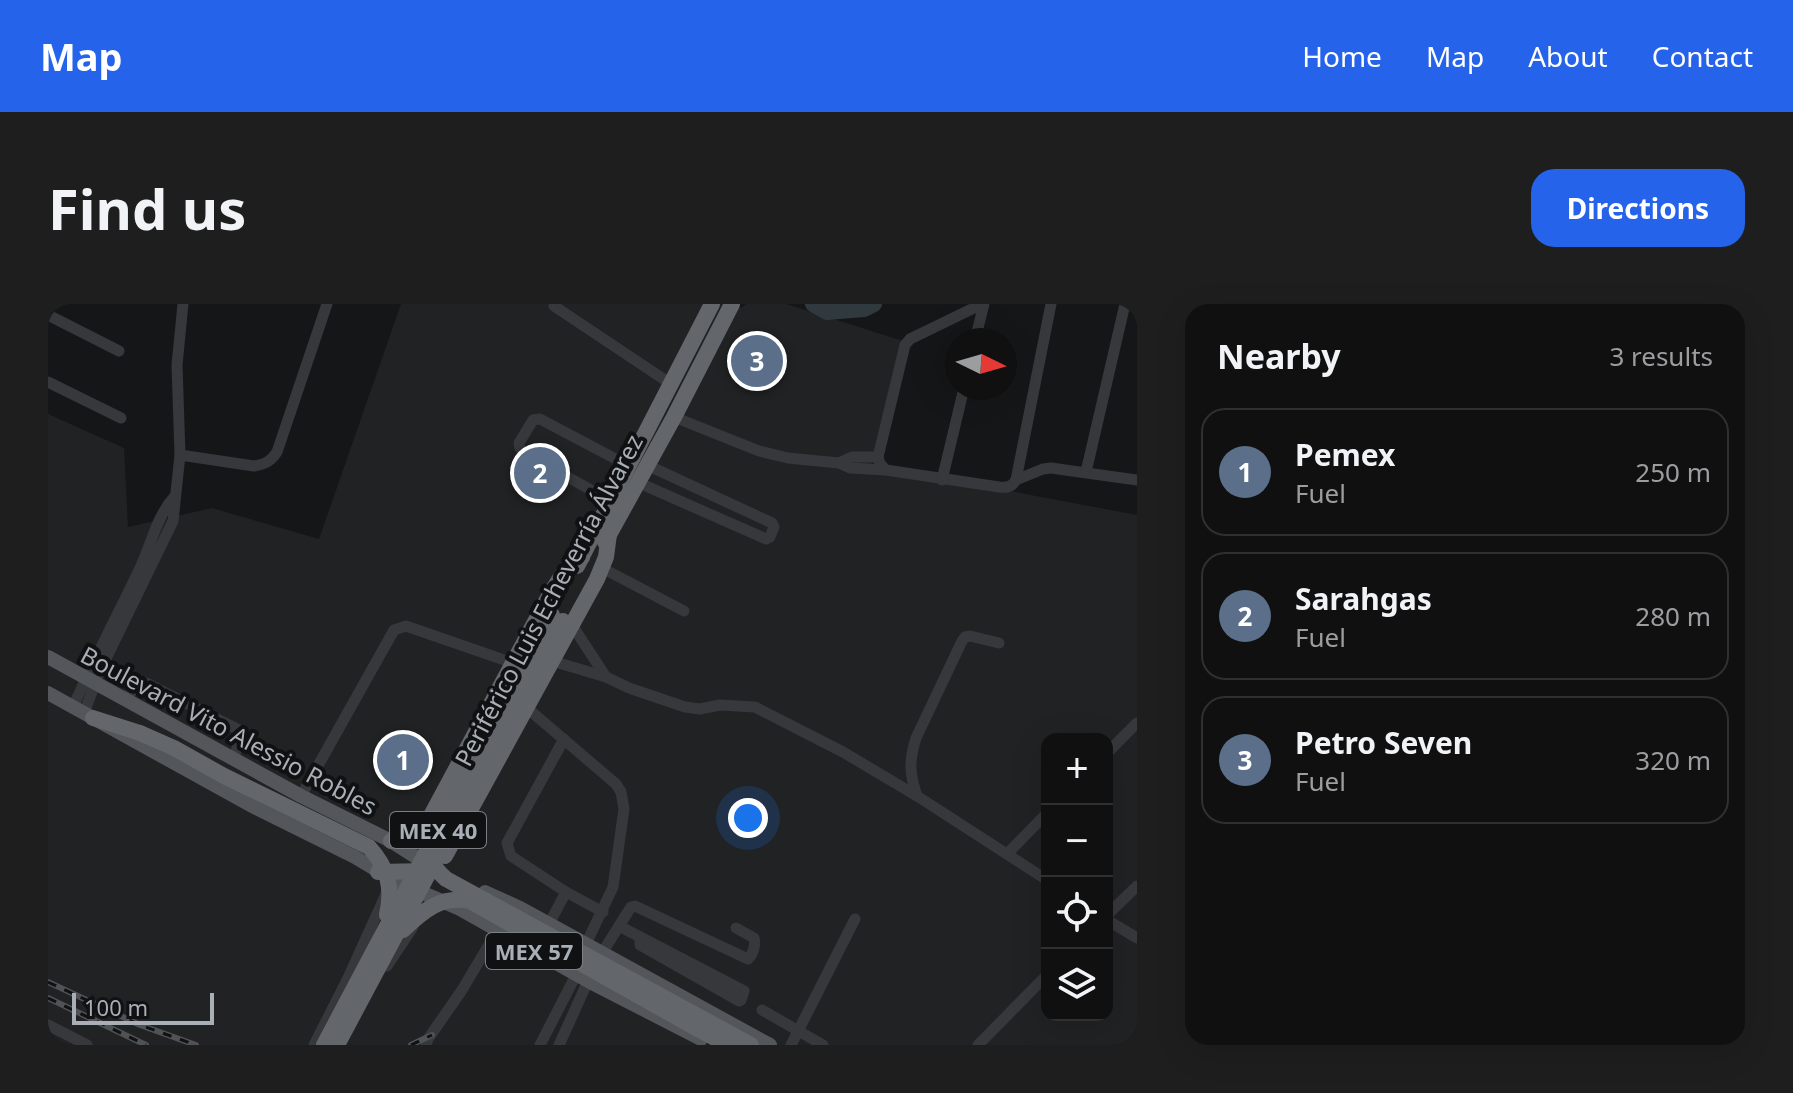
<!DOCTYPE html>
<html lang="en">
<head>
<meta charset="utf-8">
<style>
  :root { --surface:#101011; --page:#1e1e1f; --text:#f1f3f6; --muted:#9c9d9f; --line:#303031; --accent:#2563eb }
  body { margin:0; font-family:"Noto Sans",sans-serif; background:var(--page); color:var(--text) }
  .controls { position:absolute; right:24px; bottom:24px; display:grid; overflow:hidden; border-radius:16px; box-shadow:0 8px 32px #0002 }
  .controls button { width:72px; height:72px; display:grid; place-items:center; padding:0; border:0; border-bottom:2px solid var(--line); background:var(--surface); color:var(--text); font:40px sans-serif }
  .compass { position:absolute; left:897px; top:24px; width:72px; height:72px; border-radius:50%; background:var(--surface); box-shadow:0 8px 32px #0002; rotate:95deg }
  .scale { position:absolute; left:24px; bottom:20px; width:142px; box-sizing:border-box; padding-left:8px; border:4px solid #a9afb6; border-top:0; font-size:22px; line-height:28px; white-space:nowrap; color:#a9afb6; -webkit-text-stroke:6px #101112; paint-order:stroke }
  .you { position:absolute; left:700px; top:514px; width:28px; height:28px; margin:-20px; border:6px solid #fff; border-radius:50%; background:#1a73e8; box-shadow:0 0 0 12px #1a73e833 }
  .badge { display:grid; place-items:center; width:52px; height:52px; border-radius:50%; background:var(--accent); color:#fff; font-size:26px; font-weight:700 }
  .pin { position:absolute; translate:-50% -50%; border:4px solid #fff; box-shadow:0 2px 8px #0006 }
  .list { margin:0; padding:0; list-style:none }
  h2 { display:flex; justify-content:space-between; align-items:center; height:104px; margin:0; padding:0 32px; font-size:34px }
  h2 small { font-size:26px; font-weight:400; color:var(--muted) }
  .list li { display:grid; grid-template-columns:52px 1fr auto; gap:24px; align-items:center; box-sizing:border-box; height:128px; margin:0 16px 16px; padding:0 16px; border:2px solid var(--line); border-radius:24px }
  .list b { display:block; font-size:30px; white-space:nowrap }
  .list p { margin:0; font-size:26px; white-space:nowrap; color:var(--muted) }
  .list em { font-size:26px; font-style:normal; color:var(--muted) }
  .icon { flex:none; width:44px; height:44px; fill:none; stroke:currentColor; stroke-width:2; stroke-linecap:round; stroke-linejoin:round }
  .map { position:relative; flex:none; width:1089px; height:741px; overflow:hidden; border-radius:24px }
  header { display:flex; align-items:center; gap:48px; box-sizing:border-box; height:112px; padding:0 40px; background:var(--accent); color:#fff }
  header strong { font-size:38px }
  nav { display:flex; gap:44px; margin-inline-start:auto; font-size:28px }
  .intro { display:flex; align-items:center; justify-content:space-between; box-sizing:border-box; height:192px; padding:0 48px }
  h1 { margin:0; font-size:56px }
  .button { padding:20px 36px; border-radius:24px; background:var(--accent); color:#fff; font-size:28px; font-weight:700 }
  main { display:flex; gap:48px; padding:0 48px }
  aside { flex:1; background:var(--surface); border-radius:24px; box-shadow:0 8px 32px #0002 }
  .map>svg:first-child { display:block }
</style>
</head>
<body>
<header>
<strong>Map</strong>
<nav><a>Home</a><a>Map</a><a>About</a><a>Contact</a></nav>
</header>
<div class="intro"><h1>Find us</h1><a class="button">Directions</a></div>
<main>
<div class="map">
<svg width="1089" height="741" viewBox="0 0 1089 741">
  <rect width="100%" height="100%" fill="#151617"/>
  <!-- built -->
  <path fill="#212224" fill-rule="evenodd" d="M 353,0 L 683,0 L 694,4 L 698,0 L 738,0 L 855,37 L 824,161 L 1089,211 L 1089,741 L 0,741 L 0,110 L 76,144 L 80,223 L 164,204 L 271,235 ZM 999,435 L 1059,435 L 1059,711 L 999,711 Z"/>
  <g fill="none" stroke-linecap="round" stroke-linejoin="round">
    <!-- river -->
    <path stroke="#303a3e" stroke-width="16" d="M 765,0 L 779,8 L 816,5 L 826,0"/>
    <!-- minor -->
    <g stroke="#37383b" stroke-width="11">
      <path d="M 135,0 L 129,61 L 132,151 L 206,162 C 218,160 223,157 229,148 L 279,0"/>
      <path d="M 506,2 L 623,80"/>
      <path d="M 0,11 L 71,47"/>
      <path d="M 927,36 L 936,0"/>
      <path d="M 0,78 L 73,114"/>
      <path d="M 626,113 L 711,147 L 740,154 L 791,159 L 802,164 L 838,166"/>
      <path d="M 830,153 L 832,160 L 838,166 L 951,183 C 959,184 964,183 968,176 L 995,165 L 1003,164 L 1089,176"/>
      <path d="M 830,153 L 857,41 L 862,35 L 934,0"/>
      <path d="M 791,159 L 804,153 L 830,153"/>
      <path d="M 1038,168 L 1077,0"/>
      <path d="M 894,176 L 916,84"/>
      <path d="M 968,176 L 1003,0"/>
      <path d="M 589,178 L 718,235 L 722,233 L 726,223 L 724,219 L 599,161"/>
      <path d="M 563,197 L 476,149 L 472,144 L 471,139 L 485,116 L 492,115 L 581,162"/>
      <path d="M 554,264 L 636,307"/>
      <path d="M 524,321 L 558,373"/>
      <path d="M 504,357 L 558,373 L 581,384 L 637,403 L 652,405 L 672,401 L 707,403 L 795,448 L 869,492 L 999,576"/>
      <path d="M 77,394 L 91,381 L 98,379 L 191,426 L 192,436 L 185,455"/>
      <path d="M 25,403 C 46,356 70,310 92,264 C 104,239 108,213 127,192"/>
      <path d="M 479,404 L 568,480 L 573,488 L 576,505 L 565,583 L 538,640"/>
      <path d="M 36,409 L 51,369 L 125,217 L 132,151"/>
      <path d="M 516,435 L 459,539 L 463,552 L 518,588 L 555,608"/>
      <path d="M 1059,449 L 1089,419"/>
      <path d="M 253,492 L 346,326 L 358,322 L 465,359"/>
      <path d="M 869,492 C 861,468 861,457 868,434 L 914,337 L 917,333 L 922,332 L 951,339"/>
      <path d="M 959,550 L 999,509"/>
      <path d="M 1059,611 L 1089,582"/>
      <path d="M 1059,616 L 1089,634"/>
      <path d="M 501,620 L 518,588"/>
      <path d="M 571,622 L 696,687 L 693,696 L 691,697 L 592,641 L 592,633"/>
      <path d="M 554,649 L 583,603 L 587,602 L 700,655 C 705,651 708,640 706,634 L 688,624"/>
      <path d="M 339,662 L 365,623"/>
      <path d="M 714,706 L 775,741"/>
      <path d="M 0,721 L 39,741"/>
      <path d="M 266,741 L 300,674 L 338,590"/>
      <path d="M 378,741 L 380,735 L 414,686 L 449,627"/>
      <path d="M 492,741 L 528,671"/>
      <path d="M 511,741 L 540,677"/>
      <path d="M 743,741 L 807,615"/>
      <path d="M 930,741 L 999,671"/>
    </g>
    <!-- major -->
    <g stroke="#53565a" stroke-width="14">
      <path d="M 0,353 L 253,492 L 343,537 L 382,562"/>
      <path d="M 0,389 L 204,502 L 307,553 L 347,577 L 410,604 L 540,677 L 653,735"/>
      <path d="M 437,588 L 470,603 L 722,741"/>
    </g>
    <!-- highway -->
    <g stroke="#63676c" stroke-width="16">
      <path d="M 557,238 L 626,113 L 684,0"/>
      <path d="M 529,262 L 664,0"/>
      <path d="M 45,414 L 92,429"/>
      <path d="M 378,521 C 379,544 380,560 398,575 L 703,741"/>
      <path d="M 343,537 L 369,529 L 378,521 L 501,292 L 514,271 L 534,253"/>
      <path d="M 397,552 L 549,275 L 558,253 L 561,230"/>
      <path d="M 330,568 L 380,567"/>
      <path d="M 648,724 L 680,741"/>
    </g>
    <defs>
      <g id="rail">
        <path d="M 0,678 L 92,721 L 148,741"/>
        <path d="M 0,694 L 98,741"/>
        <path d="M 363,741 L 384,731"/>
      </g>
    </defs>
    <!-- rail casing -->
    <use href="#rail" stroke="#505256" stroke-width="6"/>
    <!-- rail -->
    <use href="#rail" stroke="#101112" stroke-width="3" stroke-dasharray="9" stroke-linecap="butt"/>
    <!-- highway-bridge -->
    <g stroke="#63676c" stroke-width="16">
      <path d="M 92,429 L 126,444 L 176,472 L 321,543 C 340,564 345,583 339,611"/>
      <path d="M 355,626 C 375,607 393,591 422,597 L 648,724"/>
      <path d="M 276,741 L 504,311"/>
      <path d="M 289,741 L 515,317"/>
    </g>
  </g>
  <g text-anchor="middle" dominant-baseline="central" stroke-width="8" stroke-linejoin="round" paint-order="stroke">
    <!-- shield labels -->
    <g fill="#101112" stroke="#7b8085" stroke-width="2">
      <rect x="342" y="508" width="96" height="36" rx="6"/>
      <rect x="438" y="629" width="96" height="36" rx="6"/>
    </g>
    <g font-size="22" font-weight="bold" fill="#a9afb6">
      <text x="390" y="526">MEX 40</text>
      <text x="486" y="647">MEX 57</text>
    </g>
    <!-- street labels -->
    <g font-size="24" fill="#a9afb6" stroke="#101112">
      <text transform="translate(500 296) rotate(-62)">Periférico Luis Echeverría Álvarez</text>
      <text transform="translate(181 426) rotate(28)">Boulevard Vito Alessio Robles</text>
    </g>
  </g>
</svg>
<div class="controls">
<button>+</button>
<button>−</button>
<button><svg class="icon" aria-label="locate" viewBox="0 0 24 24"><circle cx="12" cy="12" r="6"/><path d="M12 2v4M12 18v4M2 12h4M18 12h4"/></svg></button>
<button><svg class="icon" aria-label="layers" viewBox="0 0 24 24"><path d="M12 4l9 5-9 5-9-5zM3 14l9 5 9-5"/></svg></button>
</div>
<svg class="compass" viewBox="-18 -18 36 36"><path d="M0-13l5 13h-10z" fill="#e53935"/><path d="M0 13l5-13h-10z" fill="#9c9d9f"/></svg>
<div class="scale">100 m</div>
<div class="you"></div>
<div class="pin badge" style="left:355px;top:456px;background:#5c6f8a">1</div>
<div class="pin badge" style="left:492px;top:169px;background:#5c6f8a">2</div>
<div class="pin badge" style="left:709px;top:57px;background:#5c6f8a">3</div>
</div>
<aside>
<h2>Nearby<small>3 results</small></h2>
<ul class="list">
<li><span class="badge" style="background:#5c6f8a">1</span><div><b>Pemex</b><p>Fuel</p></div><em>250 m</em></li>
<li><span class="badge" style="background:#5c6f8a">2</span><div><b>Sarahgas</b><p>Fuel</p></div><em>280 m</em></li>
<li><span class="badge" style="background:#5c6f8a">3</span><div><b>Petro Seven</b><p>Fuel</p></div><em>320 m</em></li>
</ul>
</aside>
</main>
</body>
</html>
